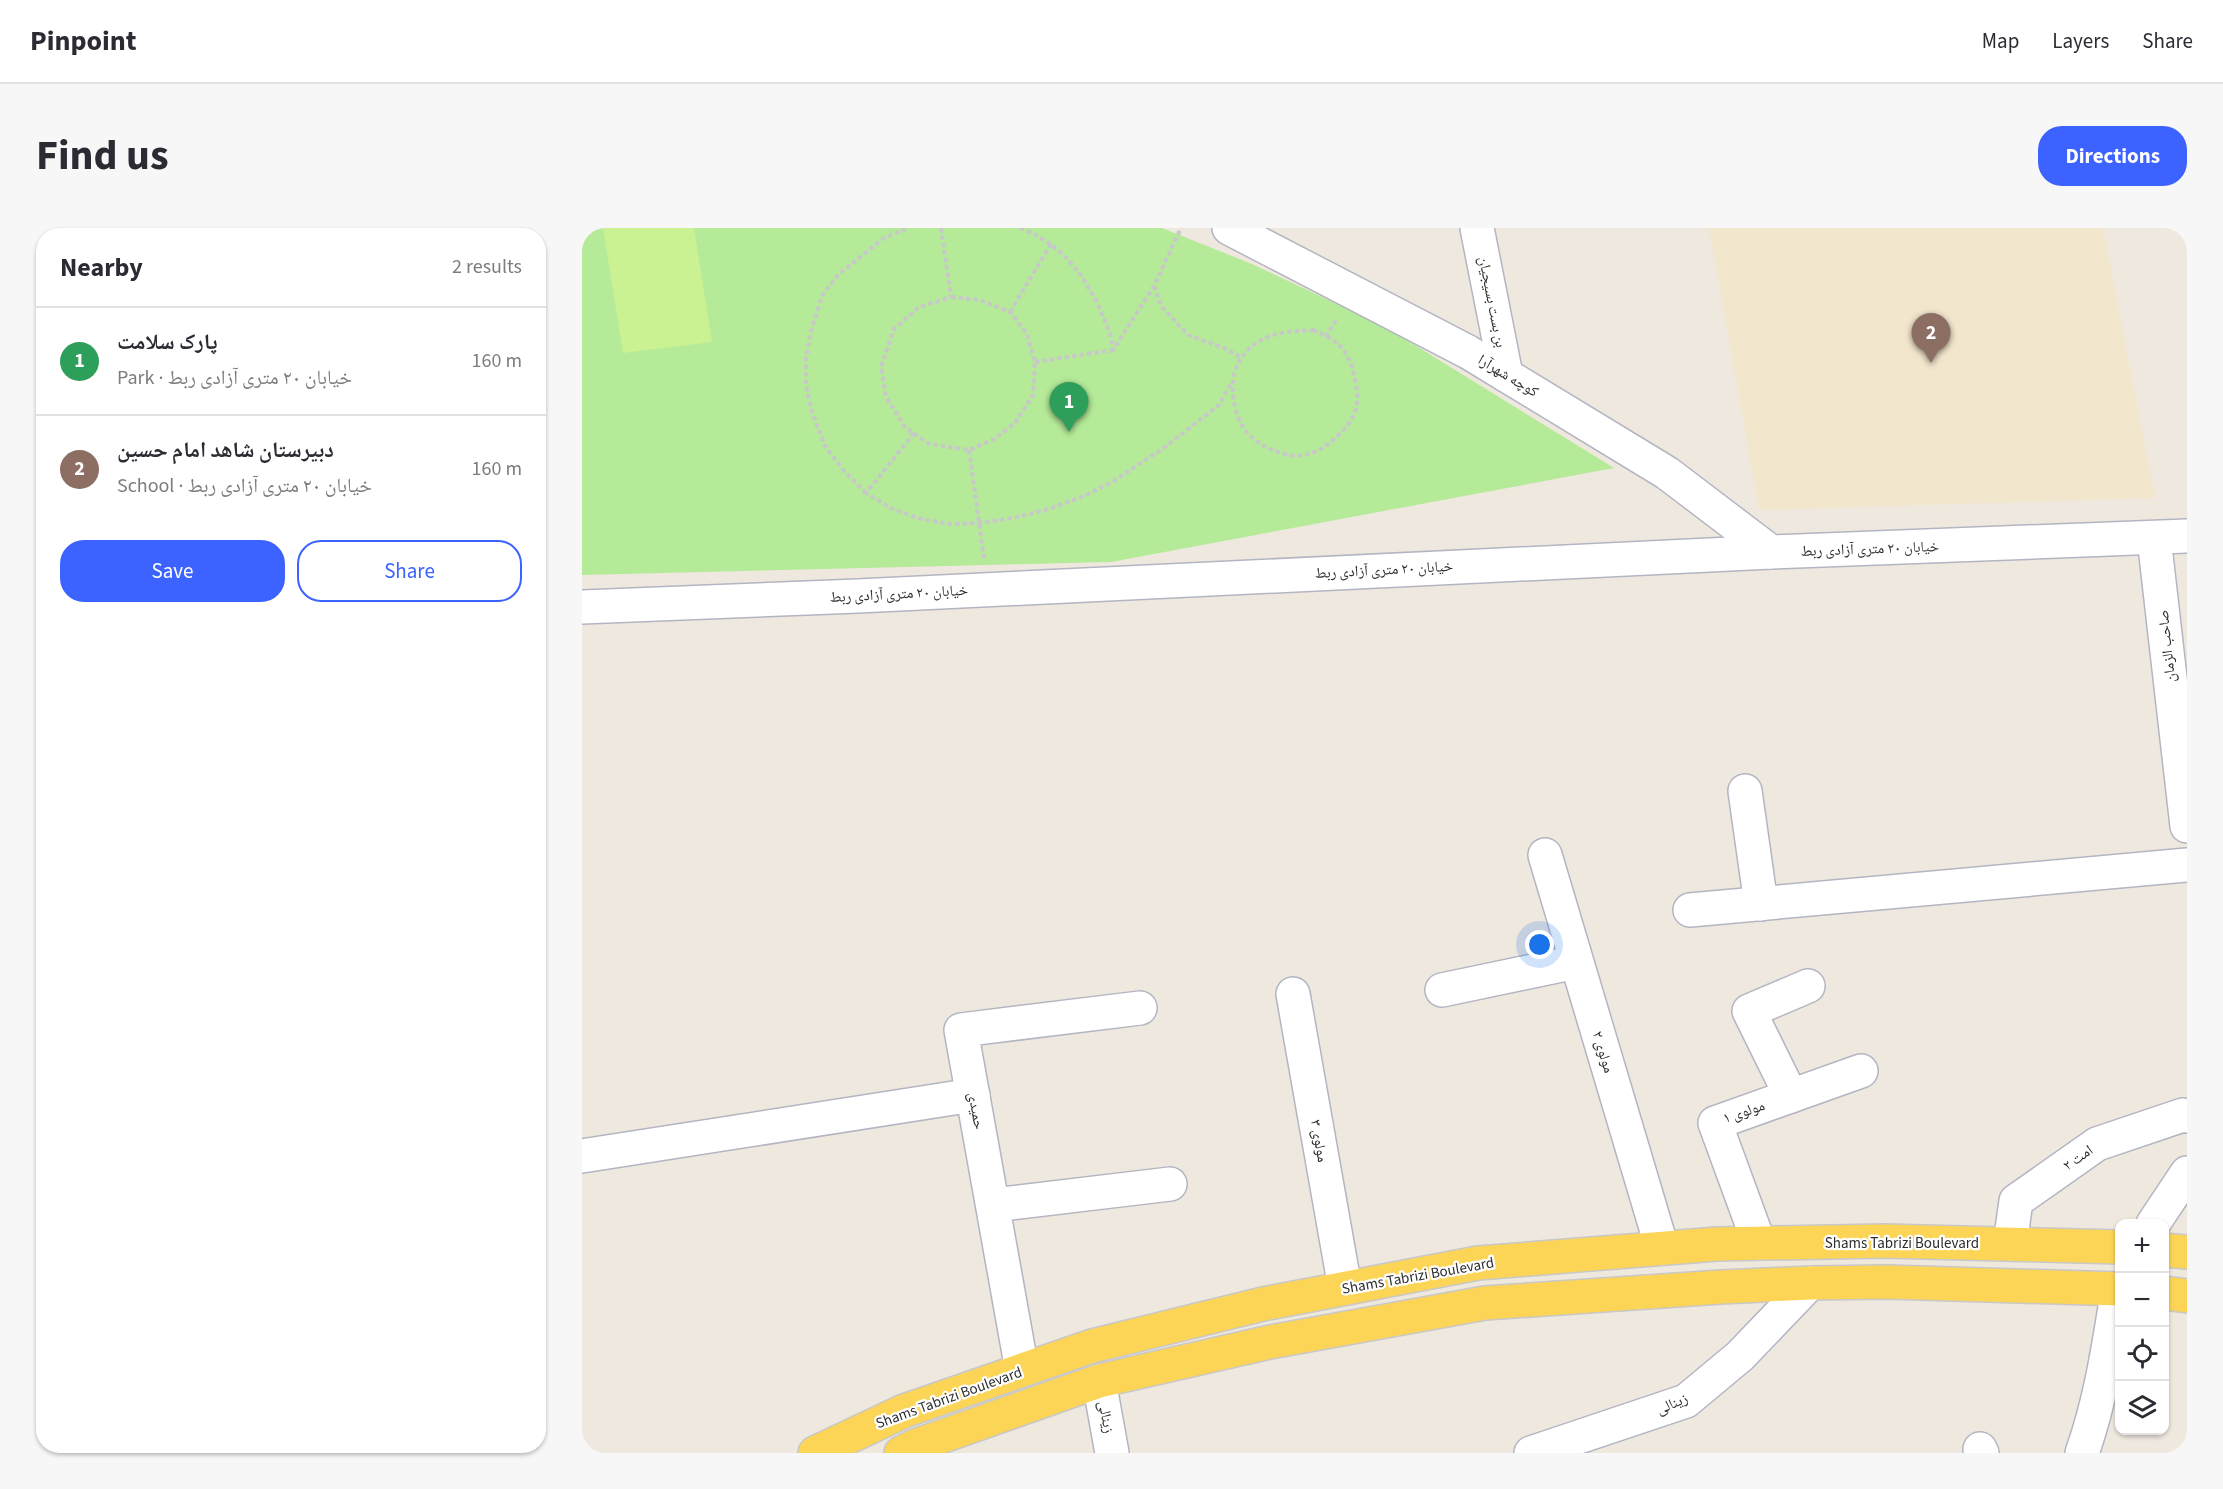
<!DOCTYPE html>
<html lang="en">
<head>
<meta charset="utf-8">
<style>
  :root { --surface:#fff; --page:#f7f7f7; --text:#2b2b33; --muted:#7c7c81; --line:#e1e1e2; --accent:#3c62ff }
  body { margin:0; font-family:"Source Sans 3","Noto Naskh Arabic",sans-serif; background:var(--page); color:var(--text) }
  .controls { position:absolute; right:18px; bottom:18px; display:grid; overflow:hidden; border-radius:12px; box-shadow:0 2px 4px #0004 }
  .controls button { width:54px; height:54px; display:grid; place-items:center; padding:0; border:0; border-bottom:2px solid var(--line); background:var(--surface); color:var(--text); font:30px sans-serif }
  .you { position:absolute; left:958px; top:717px; width:21px; height:21px; margin:-15px; border:4px solid #fff; border-radius:50%; background:#1a73e8; box-shadow:0 0 0 9px #1a73e833 }
  .badge { display:grid; place-items:center; width:39px; height:39px; border-radius:50%; background:var(--accent); color:#fff; font-size:20px; font-weight:700 }
  .pin { position:absolute; translate:-50% -50px; filter:drop-shadow(0 2px 3px #0008) }
  .pin::after { content:''; position:absolute; top:32px; width:21px; height:18px; background:inherit; clip-path:polygon(0 0,100% 0,50% 100%) }
  .list { margin:0; padding:0; list-style:none }
  h2 { display:flex; justify-content:space-between; align-items:center; height:78px; margin:0; padding:0 24px; font-size:26px }
  h2 small { font-size:20px; font-weight:400; color:var(--muted) }
  .list li { display:grid; grid-template-columns:39px 1fr auto; gap:18px; align-items:center; box-sizing:border-box; height:108px; padding:0 24px; border-top:2px solid var(--line) }
  .list b { display:block; font-size:22px; white-space:nowrap }
  .list p { margin:0; font-size:20px; white-space:nowrap; color:var(--muted) }
  .list em { font-size:20px; font-style:normal; color:var(--muted) }
  .actions { display:flex; gap:12px; padding:18px 24px }
  .actions a { flex:1; padding:14px 0; border:2px solid var(--accent); border-radius:24px; text-align:center; font-size:21px; color:var(--accent) }
  .actions .main { background:var(--accent); color:#fff }
  .icon { flex:none; width:33px; height:33px; fill:none; stroke:currentColor; stroke-width:2; stroke-linecap:round; stroke-linejoin:round }
  .map { position:relative; flex:none; width:1605px; height:1225px; overflow:hidden; border-radius:24px }
  header { display:flex; align-items:center; gap:36px; box-sizing:border-box; height:84px; padding:0 30px; background:var(--surface); border-bottom:2px solid var(--line) }
  header strong { font-size:28px }
  nav { display:flex; gap:33px; margin-inline-start:auto; font-size:21px }
  .intro { display:flex; align-items:center; justify-content:space-between; box-sizing:border-box; height:144px; padding:0 36px }
  h1 { margin:0; font-size:42px }
  .button { padding:15px 27px; border-radius:24px; background:var(--accent); color:#fff; font-size:21px; font-weight:700 }
  main { display:flex; gap:36px; padding:0 36px }
  aside { flex:1; background:var(--surface); border-radius:24px; box-shadow:0 2px 4px #0004 }
  .map>svg:first-child { display:block }
</style>
</head>
<body>
<header>
<strong>Pinpoint</strong>
<nav><a>Map</a><a>Layers</a><a>Share</a></nav>
</header>
<div class="intro"><h1>Find us</h1><a class="button">Directions</a></div>
<main>
<aside>
<h2>Nearby<small>2 results</small></h2>
<ul class="list">
<li><span class="badge" style="background:#2e9e5b">1</span><div><b>پارک سلامت</b><p>Park · خیابان ۲۰ متری آزادی ربط</p></div><em>160 m</em></li>
<li><span class="badge" style="background:#8d6e63">2</span><div><b>دبیرستان شاهد امام حسین</b><p>School · خیابان ۲۰ متری آزادی ربط</p></div><em>160 m</em></li>
</ul>
<div class="actions"><a class="main">Save</a><a>Share</a></div>
</aside>
<div class="map">
<svg width="1605" height="1225" viewBox="0 0 1605 1225">
  <rect width="100%" height="100%" fill="#efe8df"/>
  <!-- education -->
  <path fill="#f2e6cd" d="M 1127,0 L 1521,0 L 1573,270 L 1177,282 Z"/>
  <!-- green -->
  <path fill="#b4ea98" d="M 0,0 L 580,0 L 670,36 L 802,98 L 1032,240 L 529,334 L 0,347 Z"/>
  <!-- pitch -->
  <path fill="#caf293" d="M 21,0 L 112,0 L 130,114 L 41,125 Z"/>
  <g fill="none" stroke-linecap="round" stroke-linejoin="round">
    <defs>
      <g id="minor">
        <path d="M 647,0 L 886,124 L 1085,245 L 1189,324"/>
        <path d="M 895,0 L 924,147"/>
        <path d="M 1572,310 L 1605,598"/>
        <path d="M 0,379 L 276,368 L 1189,324 L 1605,308"/>
        <path d="M 1163,563 L 1179,676"/>
        <path d="M 963,627 L 1080,1020"/>
        <path d="M 1108,682 L 1605,637"/>
        <path d="M 860,762 L 994,734"/>
        <path d="M 711,766 L 763,1060"/>
        <path d="M 1209,868 L 1167,783 L 1226,758"/>
        <path d="M 0,928 L 391,867"/>
        <path d="M 411,977 L 588,956"/>
        <path d="M 1571,996 L 1605,945"/>
        <path d="M 1177,1015 L 1133,895 L 1279,843"/>
        <path d="M 1428,1016 L 1434,973 L 1515,916 L 1601,887 L 1605,888"/>
        <path d="M 440,1142 L 379,802 L 558,780"/>
        <path d="M 517,1153 L 530,1225"/>
        <path d="M 1398,1221 L 1400,1225"/>
        <path d="M 949,1225 L 1104,1173 L 1158,1128 L 1228,1055"/>
        <path d="M 1500,1225 C 1519,1172 1527,1116 1536,1061"/>
      </g>
      <g id="major">
        <path d="M 1582,1022 L 1605,1024"/>
        <path d="M 1582,1065 L 1605,1068"/>
        <path d="M 233,1225 L 322,1183 L 510,1118 L 681,1076 L 896,1035 L 1135,1016 L 1302,1013 L 1538,1019"/>
        <path d="M 319,1225 L 333,1218 L 517,1153 L 688,1114 L 903,1075 L 1139,1059 L 1228,1055 L 1306,1054 L 1538,1061"/>
      </g>
    </defs>
    <!-- minor casing -->
    <use href="#minor" stroke="#b3b5c2" stroke-width="36"/>
    <!-- major casing -->
    <use href="#major" stroke="#c8c8c8" stroke-width="36"/>
    <!-- path -->
    <g stroke="#c8c8c8" stroke-width="4" stroke-dasharray="4.5 3" stroke-linecap="butt">
      <path d="M 359,0 L 369,69"/>
      <path d="M 438,0 C 477,15 498,41 516,77 C 522,91 530,106 531,122 L 572,58 L 599,0"/>
      <path d="M 572,58 L 579,78 L 606,107 L 642,120 L 658,129"/>
      <path d="M 369,69 L 398,72 L 428,84 L 445,106 L 453,134 L 451,167 L 433,195 L 412,211 L 387,222 L 347,216 L 323,199 L 304,169 L 299,139 L 312,101 L 337,79 Z"/>
      <path d="M 428,84 L 469,16"/>
      <path d="M 731,102 C 739,106 749,110 756,116 C 763,122 769,134 771,143 C 774,155 777,168 774,180 C 770,199 741,225 722,227 C 712,229 700,226 691,222 C 675,216 662,205 656,189 C 641,146 658,112 704,104 C 713,103 722,103 731,102 Z"/>
      <path d="M 744,109 L 754,92"/>
      <path d="M 453,134 L 531,122"/>
      <path d="M 332,205 L 284,265 L 309,280 L 335,290 L 366,296 L 397,295 L 431,290 L 467,281 L 502,268 L 530,254 L 583,219 L 637,177 L 649,155"/>
      <path d="M 387,222 L 402,331"/>
      <path d="M 284,265 L 262,243 L 243,218 L 230,184 L 224,158 L 224,129 L 230,99 L 241,66 L 257,46 L 302,10 L 326,0"/>
    </g>
    <!-- minor -->
    <use href="#minor" stroke="#fff" stroke-width="33"/>
    <!-- major -->
    <use href="#major" stroke="#fcd557" stroke-width="33"/>
  </g>
  <g text-anchor="middle" dominant-baseline="central" stroke-width="4.5" stroke-linejoin="round" paint-order="stroke">
    <!-- street labels -->
    <g font-size="15" fill="#2d2d2d" stroke="#fff">
      <text transform="translate(910 74) rotate(79)">بن بست بسیجیان</text>
      <text transform="translate(926 148) rotate(31)">کوچه شهرآرا</text>
      <text transform="translate(1288 321) rotate(-2)">خیابان ۲۰ متری آزادی ربط</text>
      <text transform="translate(802 342) rotate(-3)">خیابان ۲۰ متری آزادی ربط</text>
      <text transform="translate(317 366) rotate(-3)">خیابان ۲۰ متری آزادی ربط</text>
      <text transform="translate(1585 418) rotate(-96)">صاحب الزمان</text>
      <text transform="translate(1021 824) rotate(73)">مولوی ۲</text>
      <text transform="translate(394 883) rotate(80)">حمیدی</text>
      <text transform="translate(1162 884) rotate(-19)">مولوی ۱</text>
      <text transform="translate(737 913) rotate(80)">مولوی ۳</text>
      <text transform="translate(1496 930) rotate(-35)">امت ۲</text>
      <text x="1320" y="1015">Shams Tabrizi Boulevard</text>
      <text transform="translate(836 1048) rotate(-10)">Shams Tabrizi Boulevard</text>
      <text transform="translate(367 1170) rotate(-20)">Shams Tabrizi Boulevard</text>
      <text transform="translate(1090 1176) rotate(-23)">زینالی</text>
      <text transform="translate(524 1189) rotate(79)">زینالی</text>
    </g>
  </g>
</svg>
<div class="controls">
<button>+</button>
<button>−</button>
<button><svg class="icon" aria-label="locate" viewBox="0 0 24 24"><circle cx="12" cy="12" r="6"/><path d="M12 2v4M12 18v4M2 12h4M18 12h4"/></svg></button>
<button><svg class="icon" aria-label="layers" viewBox="0 0 24 24"><path d="M12 4l9 5-9 5-9-5zM3 14l9 5 9-5"/></svg></button>
</div>
<div class="you"></div>
<div class="pin badge" style="left:487px;top:204px;background:#2e9e5b">1</div>
<div class="pin badge" style="left:1349px;top:135px;background:#8d6e63">2</div>
</div>
</main>
</body>
</html>
